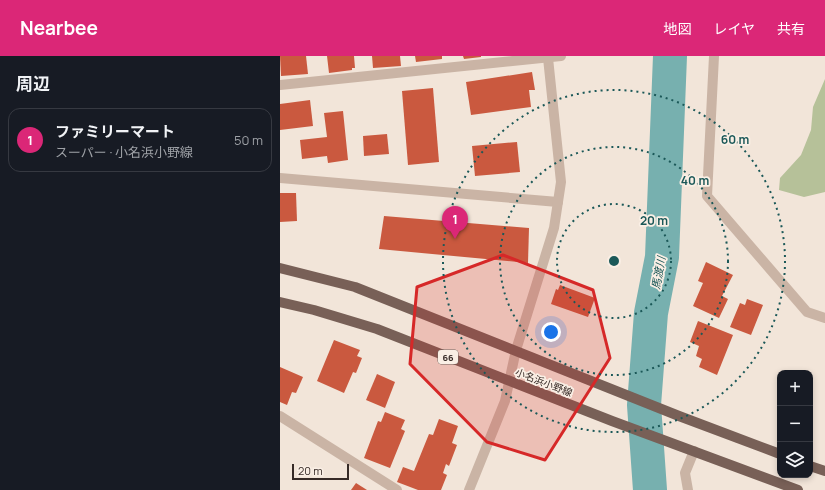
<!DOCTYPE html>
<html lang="ja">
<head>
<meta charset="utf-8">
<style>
  :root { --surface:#171b24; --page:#20242c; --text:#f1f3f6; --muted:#9ea1a6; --line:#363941; --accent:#db2777 }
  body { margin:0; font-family:Manrope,"Noto Sans JP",sans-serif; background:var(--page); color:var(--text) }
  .controls { position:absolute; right:12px; bottom:12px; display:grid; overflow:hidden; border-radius:8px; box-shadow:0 2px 6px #0003 }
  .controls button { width:36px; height:36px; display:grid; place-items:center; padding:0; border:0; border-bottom:1px solid var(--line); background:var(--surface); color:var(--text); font:20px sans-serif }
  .scale { position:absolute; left:12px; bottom:10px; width:57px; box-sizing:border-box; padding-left:4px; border:2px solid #362a26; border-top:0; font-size:11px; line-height:14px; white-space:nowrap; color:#362a26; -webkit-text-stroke:3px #faefe5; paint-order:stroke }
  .you { position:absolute; left:271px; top:276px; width:14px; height:14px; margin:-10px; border:3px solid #fff; border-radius:50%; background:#1a73e8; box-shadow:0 0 0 6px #1a73e833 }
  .badge { display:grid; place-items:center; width:26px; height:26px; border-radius:50%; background:var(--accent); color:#fff; font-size:13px; font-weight:700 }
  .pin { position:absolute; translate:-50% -33px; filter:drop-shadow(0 1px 2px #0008) }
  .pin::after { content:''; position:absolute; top:21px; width:14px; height:12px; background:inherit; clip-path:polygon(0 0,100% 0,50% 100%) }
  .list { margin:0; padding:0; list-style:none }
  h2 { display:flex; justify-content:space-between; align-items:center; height:52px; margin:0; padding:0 16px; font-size:17px }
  h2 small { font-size:13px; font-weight:400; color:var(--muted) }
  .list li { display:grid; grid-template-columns:26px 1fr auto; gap:12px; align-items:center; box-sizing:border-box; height:64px; margin:0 8px 8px; padding:0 8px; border:1px solid var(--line); border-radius:12px }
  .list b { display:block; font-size:15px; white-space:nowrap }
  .list p { margin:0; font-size:13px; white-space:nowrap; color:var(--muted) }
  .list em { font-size:13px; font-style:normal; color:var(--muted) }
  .icon { flex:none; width:22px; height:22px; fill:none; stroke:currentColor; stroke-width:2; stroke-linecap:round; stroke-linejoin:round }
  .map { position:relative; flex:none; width:545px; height:434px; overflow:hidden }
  header { display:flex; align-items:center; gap:24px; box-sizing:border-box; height:56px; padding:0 20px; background:var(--accent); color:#fff }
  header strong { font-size:19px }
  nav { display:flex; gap:22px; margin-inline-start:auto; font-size:14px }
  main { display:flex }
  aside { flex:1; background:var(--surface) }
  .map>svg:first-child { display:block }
</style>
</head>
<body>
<header>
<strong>Nearbee</strong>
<nav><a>地図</a><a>レイヤ</a><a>共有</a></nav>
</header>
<main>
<aside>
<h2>周辺<small></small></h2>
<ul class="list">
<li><span class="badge">1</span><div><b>ファミリーマート</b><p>スーパー · 小名浜小野線</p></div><em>50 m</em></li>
</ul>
</aside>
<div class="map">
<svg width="545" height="434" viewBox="0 0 545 434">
  <rect width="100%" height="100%" fill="#f2e5d9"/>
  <!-- green -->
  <path fill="#b6c199" d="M 545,23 L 545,136 L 524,141 L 499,134 L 500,122 L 521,99 L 531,74 L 533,51 Z"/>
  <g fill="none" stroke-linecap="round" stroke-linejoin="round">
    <!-- river -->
    <path stroke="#77b0af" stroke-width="34" d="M 370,434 L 364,349 L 371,257 L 382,201 L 390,0"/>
  </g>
  <!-- building -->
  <g fill="#ca593f">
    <path d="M 0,0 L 26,0 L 28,18 L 1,20 Z"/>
    <path d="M 47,0 L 74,0 L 75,12 L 72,12 L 72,14 L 49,17 Z"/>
    <path d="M 92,0 L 120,0 L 121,10 L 93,12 Z"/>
    <path d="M 135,0 L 162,0 L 162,3 L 136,6 Z"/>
    <path d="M 183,0 L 201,0 L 201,1 L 184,3 Z"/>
    <path d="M 252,16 L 255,34 L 249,34 L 251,51 L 191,59 L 186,26 Z"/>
    <path d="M 153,32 L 159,106 L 128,109 L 122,35 Z"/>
    <path d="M 30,44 L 33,70 L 0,74 L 0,48 Z"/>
    <path d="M 63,55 L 68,104 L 48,107 L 47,100 L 22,103 L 20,84 L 47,81 L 44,57 Z"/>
    <path d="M 107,78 L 109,98 L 84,100 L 83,80 Z"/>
    <path d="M 237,86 L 240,116 L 195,120 L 192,90 Z"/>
    <path d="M 0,137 L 16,137 L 17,165 L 0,166 Z"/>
    <path d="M 104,160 L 249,172 L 248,207 L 99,193 Z"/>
    <path d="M 426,206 L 453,219 L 442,240 L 448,243 L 439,262 L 413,250 L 423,227 L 418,225 Z"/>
    <path d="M 280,229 L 315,242 L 308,261 L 271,248 L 276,233 L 278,234 Z"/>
    <path d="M 467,243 L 483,249 L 471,279 L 450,271 L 460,247 L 465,249 Z"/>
    <path d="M 418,265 L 453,279 L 437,319 L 419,311 L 422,303 L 416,300 L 419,290 L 410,286 Z"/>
    <path d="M 54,284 L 80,294 L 77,300 L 82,302 L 76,317 L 73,316 L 64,337 L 37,325 Z"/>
    <path d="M 0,311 L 23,321 L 16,337 L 12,336 L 7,349 L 0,346 Z"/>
    <path d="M 97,318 L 115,326 L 105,352 L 86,344 Z"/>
    <path d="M 105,356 L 125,364 L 121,373 L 125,375 L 110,412 L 84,402 L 98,365 L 101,366 Z"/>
    <path d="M 159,363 L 178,370 L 172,387 L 177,389 L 169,410 L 166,408 L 163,417 L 167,419 L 161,434 L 138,434 L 117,426 L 123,411 L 134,415 L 149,378 L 153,379 Z"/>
    <path d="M 76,427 L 87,434 L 71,434 Z"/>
  </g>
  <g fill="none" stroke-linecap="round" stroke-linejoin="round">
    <!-- minor -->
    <g stroke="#cab4a5" stroke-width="10">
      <path d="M 434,0 L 427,140 L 527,256 L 545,262"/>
      <path d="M 0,29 L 281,0"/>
      <path d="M 0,122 L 278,146"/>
      <path d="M 0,360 L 117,434"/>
      <path d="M 189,434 L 225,345 L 236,294 L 274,172 L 281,126 L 268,2"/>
      <path d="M 408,434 L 405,417 L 414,395"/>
    </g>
    <!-- major -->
    <g stroke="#786057" stroke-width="10">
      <path d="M 0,212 L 75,231 L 399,360 L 500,398"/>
      <path d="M 0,246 L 34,254 L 97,273 L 230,325 L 332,365 L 518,434"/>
      <path d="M 530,410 L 545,415"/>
    </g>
  </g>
  <!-- marked area -->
  <path fill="#d62828" fill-opacity="0.2" stroke="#d62828" stroke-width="3" stroke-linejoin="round" d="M 223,199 L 313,234 L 330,302 L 265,404 L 207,386 L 130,308 L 137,231 Z"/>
  <!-- distance rings -->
  <g fill="none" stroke="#1b5858" stroke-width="2" stroke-dasharray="2 4">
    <circle cx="334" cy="205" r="57"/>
    <circle cx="334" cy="205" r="114"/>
    <circle cx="334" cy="205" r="171"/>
  </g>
  <g text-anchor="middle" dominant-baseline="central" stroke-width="3.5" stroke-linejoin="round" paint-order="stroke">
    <!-- shield labels -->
    <rect fill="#faefe5" stroke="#71655f" stroke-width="1" x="158" y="294" width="20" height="14" rx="3"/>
    <g font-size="9" font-weight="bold" fill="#362a26">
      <text x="168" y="301">66</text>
    </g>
    <!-- street labels -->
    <g font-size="10" fill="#362a26" stroke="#faefe5">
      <text transform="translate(264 326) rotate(21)">小名浜小野線</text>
    </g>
    <!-- water labels -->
    <g font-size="11" font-style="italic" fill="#1b5858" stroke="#faefe5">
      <text transform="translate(378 217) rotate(-80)">馬渡川</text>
    </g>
  </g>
  <circle cx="334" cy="205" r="6" fill="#1b5858" stroke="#faefe5" stroke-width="2"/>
  <g font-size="12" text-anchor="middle" font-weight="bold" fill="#1b5858" stroke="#faefe5" stroke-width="3.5" stroke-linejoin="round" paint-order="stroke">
    <text x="455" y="88">60 m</text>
    <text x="415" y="129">40 m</text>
    <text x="374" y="169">20 m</text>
  </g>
</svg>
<div class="controls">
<button>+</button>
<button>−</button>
<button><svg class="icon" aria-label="layers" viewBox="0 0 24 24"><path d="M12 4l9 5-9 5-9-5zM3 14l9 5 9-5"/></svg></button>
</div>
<div class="scale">20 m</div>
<div class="you"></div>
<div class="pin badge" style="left:175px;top:183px">1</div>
</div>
</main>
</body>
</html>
